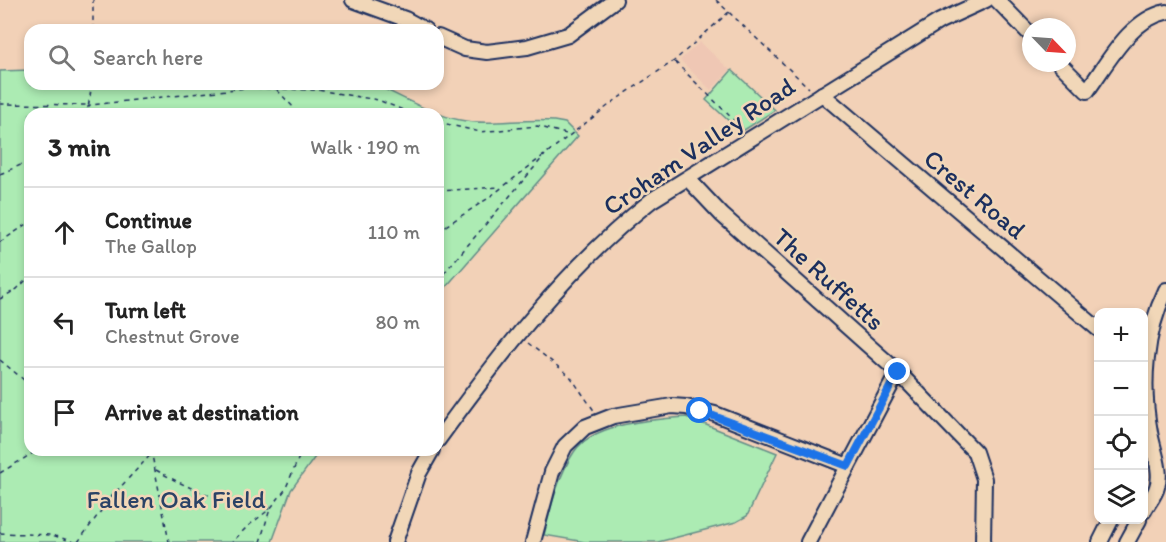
<!DOCTYPE html>
<html lang="en">
<head>
<meta charset="utf-8">
<style>
  :root { --surface:#fff; --page:#f6f6f6; --text:#222; --muted:#767676; --line:#e0e0e0 }
  body { margin:0; font-family:Itim,sans-serif; background:var(--page); color:var(--text) }
  .controls { position:absolute; right:18px; bottom:18px; display:grid; overflow:hidden; border-radius:12px; box-shadow:0 3px 9px #0003 }
  .controls button { width:54px; height:54px; display:grid; place-items:center; padding:0; border:0; border-bottom:2px solid var(--line); background:var(--surface); color:var(--text); font:30px sans-serif }
  .compass { position:absolute; left:1022px; top:18px; width:54px; height:54px; border-radius:50%; background:var(--surface); box-shadow:0 3px 9px #0003; rotate:115deg }
  .stop { position:absolute; width:18px; height:18px; margin:-14px; border:4px solid #1a73e8; border-radius:50%; background:#fff }
  .stop.end { background:#1a73e8; border-color:#fff; box-shadow:0 2px 6px #0008 }
  .list { margin:0; padding:0; list-style:none }
  h2 { display:flex; justify-content:space-between; align-items:center; height:78px; margin:0; padding:0 24px; font-size:26px }
  h2 small { font-size:20px; font-weight:400; color:var(--muted) }
  .list li { display:grid; grid-template-columns:39px 1fr auto; gap:18px; align-items:center; box-sizing:border-box; height:90px; padding:0 24px; border-top:2px solid var(--line) }
  .list b { display:block; font-size:22px; white-space:nowrap }
  .list p { margin:0; font-size:20px; white-space:nowrap; color:var(--muted) }
  .list em { font-size:20px; font-style:normal; color:var(--muted) }
  .icon { flex:none; width:33px; height:33px; fill:none; stroke:currentColor; stroke-width:2; stroke-linecap:round; stroke-linejoin:round }
  .map { position:relative; flex:none; width:1166px; height:542px; overflow:hidden }
  .search { position:absolute; background:var(--surface); box-shadow:0 3px 9px #0003; left:24px; top:24px; width:420px; height:66px; display:flex; align-items:center; gap:15px; box-sizing:border-box; padding:0 21px; border-radius:18px; color:var(--muted); font-size:22px }
  .panel { position:absolute; background:var(--surface); box-shadow:0 3px 9px #0003; left:24px; top:108px; width:420px; height:348px; border-radius:18px }
  .map>svg:first-child { display:block }
</style>
</head>
<body>
<div class="map">
<svg width="1166" height="542" viewBox="0 0 1166 542">
  <rect width="100%" height="100%" fill="#f2d1b7"/>
  <filter id="ink" filterUnits="userSpaceOnUse"><feTurbulence type="fractalNoise" baseFrequency=".0167" numOctaves="2"/><feDisplacementMap in="SourceGraphic" scale="12" xChannelSelector="R" yChannelSelector="G"/><feConvolveMatrix kernelMatrix="1 2 1 2 8 2 1 2 1" color-interpolation-filters="sRGB"/></filter>
  <g filter="url(#ink)">
    <!-- built -->
    <path fill="#efc7b4" d="M 700,42 L 730,70 L 711,90 L 680,60 Z"/>
    <!-- green -->
    <g fill="#acebb3" stroke="#648d88" stroke-width="1.5">
      <path d="M 30,70 L 30,84 L 373,84 C 402,96 429,114 460,120 C 490,126 523,118 554,121 L 565,123 L 578,136 L 438,296 L 438,114 L 30,114 L 30,450 L 320,450 L 291,490 L 272,542 L 0,542 L 0,71 Z"/>
      <path d="M 732,70 L 775,110 L 741,132 L 706,100 Z"/>
      <path d="M 686,417 L 777,453 L 747,516 L 736,522 L 658,542 L 585,542 L 544,535 C 551,507 558,476 574,452 C 594,422 654,420 686,417 Z"/>
    </g>
    <g fill="none" stroke-linecap="round" stroke-linejoin="round">
      <defs>
        <g id="minor">
          <path d="M 353,0 L 405,19 L 425,30"/>
          <path d="M 997,0 L 1031,35"/>
          <path d="M 438,37 L 465,49 L 487,52 L 527,47 L 568,35 L 615,0"/>
          <path d="M 1059,63 L 1087,91 C 1107,64 1130,19 1166,12"/>
          <path d="M 822,94 L 1098,329"/>
          <path d="M 688,179 L 722,215 L 898,372 L 975,452 L 984,479 L 983,542"/>
          <path d="M 438,440 C 501,353 567,267 652,200 L 940,21 L 986,0"/>
          <path d="M 1144,511 C 1148,503 1155,495 1157,487 C 1163,471 1152,447 1150,432 C 1141,385 1145,333 1166,290"/>
          <path d="M 395,542 L 419,473 L 432,450"/>
          <path d="M 533,542 L 552,472 L 565,446 L 585,427 L 613,416 L 672,406 L 686,407 L 715,414 L 848,466"/>
          <path d="M 808,542 L 898,372"/>
          <path d="M 1100,542 L 1111,520"/>
          <path d="M 1127,542 L 1139,520"/>
        </g>
      </defs>
      <!-- minor casing -->
      <use href="#minor" stroke="#1b2f5e" stroke-width="18"/>
      <!-- path -->
      <g stroke="#1b2f5e" stroke-width="1.5" stroke-dasharray="4.5 4.5" stroke-linecap="butt">
        <path d="M 716,0 L 809,88"/>
        <path d="M 93,30 L 93,0"/>
        <path d="M 675,62 L 744,130"/>
        <path d="M 277,90 L 294,108 L 294,114"/>
        <path d="M 0,104 L 89,105"/>
        <path d="M 81,114 L 90,105 L 246,88 L 317,90 L 378,100 L 413,114"/>
        <path d="M 87,114 L 92,84"/>
        <path d="M 438,122 L 480,132 L 537,126 L 570,135"/>
        <path d="M 0,174 L 30,161"/>
        <path d="M 438,191 L 500,187"/>
        <path d="M 438,231 L 487,199 L 617,99 L 674,61 L 729,12"/>
        <path d="M 0,242 L 30,222"/>
        <path d="M 438,280 L 545,155"/>
        <path d="M 0,299 L 17,289 L 30,276"/>
        <path d="M 528,343 L 570,376 L 595,412"/>
        <path d="M 0,360 L 30,385"/>
        <path d="M 151,450 L 169,542"/>
        <path d="M 156,470 C 193,491 227,505 270,509 L 248,526 L 232,542"/>
        <path d="M 0,473 L 38,450"/>
        <path d="M 0,533 L 52,535 L 74,542"/>
        <path d="M 78,542 L 112,496 L 155,450"/>
        <path d="M 260,542 L 270,509 L 285,490 L 302,450"/>
      </g>
      <!-- minor -->
      <use href="#minor" stroke="#f1d7b8" stroke-width="14"/>
    </g>
  </g>
  <g fill="none" stroke-linecap="round" stroke-linejoin="round" filter="url(#ink)">
    <!-- route -->
    <path stroke="#1a73e8" stroke-width="8" d="M 700,411 L 848,466 L 898,372"/>
  </g>
  <g text-anchor="middle" dominant-baseline="central" stroke-width="5" stroke-linejoin="round" paint-order="stroke">
    <!-- street labels -->
    <g font-size="26" fill="#1b2f5e" stroke="#f1d7b8">
      <text transform="translate(699 146) rotate(-34)">Croham Valley Road</text>
      <text transform="translate(975 194) rotate(40)">Crest Road</text>
      <text transform="translate(829 279) rotate(42)">The Ruffetts</text>
    </g>
    <!-- park labels -->
    <g font-size="26" fill="#2a4266" stroke="#f1d7b8">
      <text x="176" y="499">Fallen Oak Field</text>
    </g>
  </g>
</svg>
<div class="controls">
<button>+</button>
<button>−</button>
<button><svg class="icon" aria-label="locate" viewBox="0 0 24 24"><circle cx="12" cy="12" r="6"/><path d="M12 2v4M12 18v4M2 12h4M18 12h4"/></svg></button>
<button><svg class="icon" aria-label="layers" viewBox="0 0 24 24"><path d="M12 4l9 5-9 5-9-5zM3 14l9 5 9-5"/></svg></button>
</div>
<svg class="compass" viewBox="-18 -18 36 36"><path d="M0-13l5 13h-10z" fill="#e53935"/><path d="M0 13l5-13h-10z" fill="#767676"/></svg>
<div class="stop" style="left:700px;top:411px"></div>
<div class="stop end" style="left:898px;top:372px"></div>
<div class="search"><svg class="icon" aria-label="search" viewBox="0 0 24 24"><circle cx="10" cy="10" r="6"/><path d="M15 15l6 6"/></svg>Search here</div>
<section class="panel">
<h2>3 min<small>Walk · 190 m</small></h2>
<ul class="list">
<li><svg class="icon" aria-label="ahead" viewBox="0 0 24 24"><path d="M12 20V5M6 11l6-6 6 6"/></svg><div><b>Continue</b><p>The Gallop</p></div><em>110 m</em></li>
<li><svg class="icon" aria-label="left" viewBox="0 0 24 24"><path d="M17 20v-9H6M10 6l-5 5 5 5"/></svg><div><b>Turn left</b><p>Chestnut Grove</p></div><em>80 m</em></li>
<li><svg class="icon" aria-label="arrive" viewBox="0 0 24 24"><path d="M6 21V4h12l-3 4 3 4H6"/></svg><div><b>Arrive at destination</b></div></li>
</ul>
</section>
</div>
</body>
</html>
